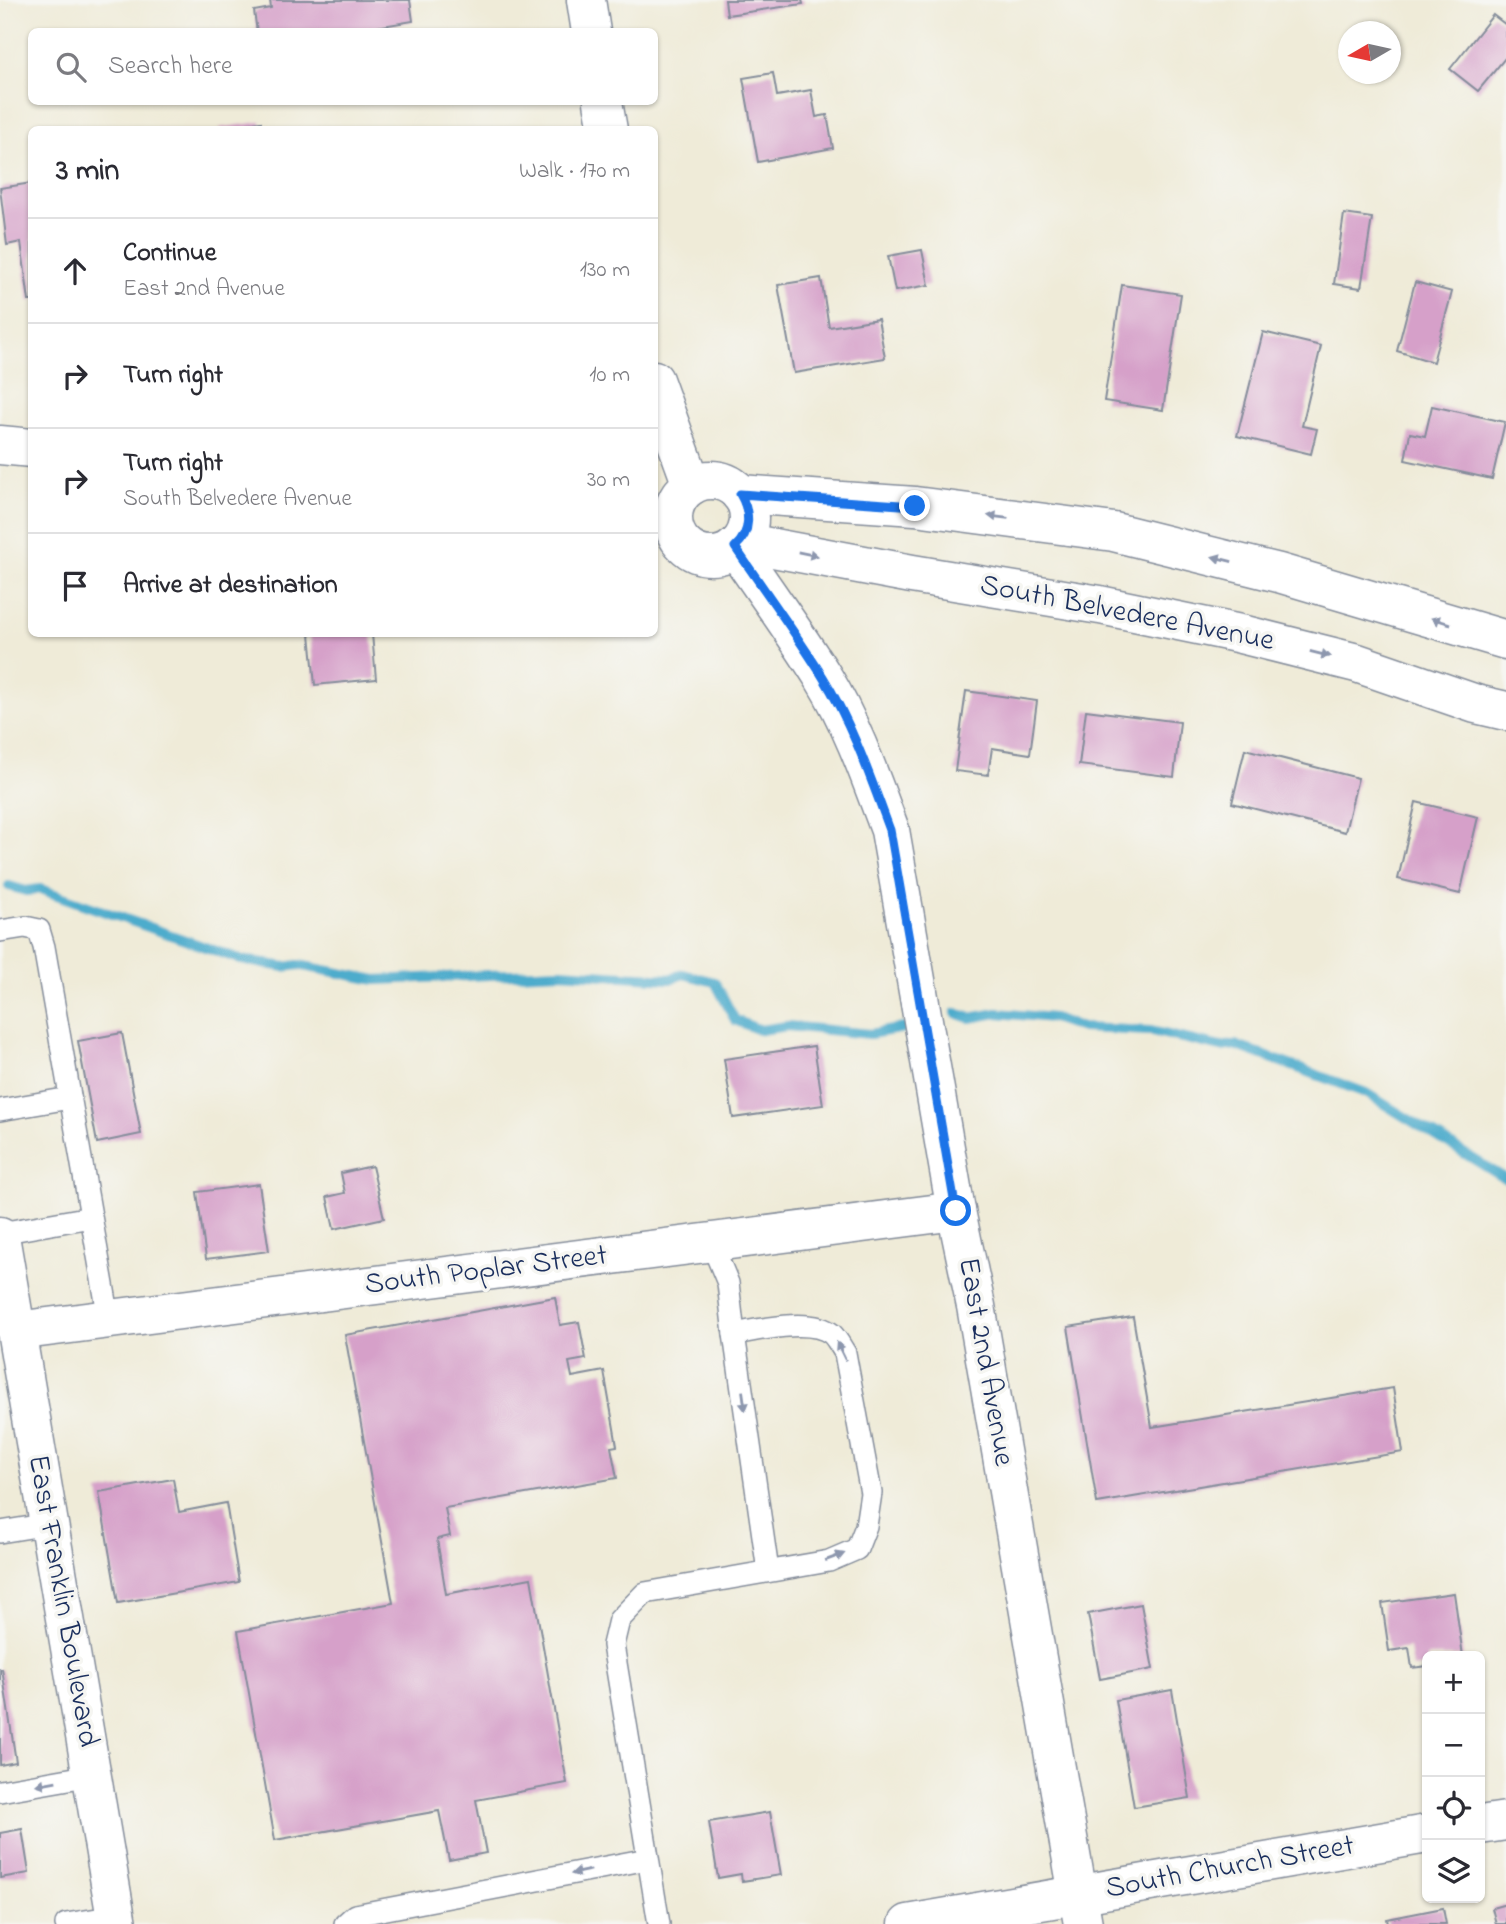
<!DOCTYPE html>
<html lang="en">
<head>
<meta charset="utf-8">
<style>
  :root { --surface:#fff; --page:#f2f2f3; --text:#2b2b33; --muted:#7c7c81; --line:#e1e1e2 }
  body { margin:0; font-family:"Indie Flower",sans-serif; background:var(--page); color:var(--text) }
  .controls { position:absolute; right:21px; bottom:21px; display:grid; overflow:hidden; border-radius:10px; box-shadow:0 2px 5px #0004 }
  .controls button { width:63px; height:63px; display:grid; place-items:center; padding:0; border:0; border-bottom:2px solid var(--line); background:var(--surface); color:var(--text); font:35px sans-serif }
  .compass { position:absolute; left:1338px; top:21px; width:63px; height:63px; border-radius:50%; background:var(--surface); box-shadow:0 2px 5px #0004; rotate:261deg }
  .stop { position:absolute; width:21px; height:21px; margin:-16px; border:5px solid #1a73e8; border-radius:50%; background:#fff }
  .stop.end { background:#1a73e8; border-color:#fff; box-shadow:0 2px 7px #0008 }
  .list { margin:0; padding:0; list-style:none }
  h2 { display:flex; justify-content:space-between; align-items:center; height:91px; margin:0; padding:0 28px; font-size:30px }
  h2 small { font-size:23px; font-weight:400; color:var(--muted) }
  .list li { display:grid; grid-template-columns:46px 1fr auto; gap:21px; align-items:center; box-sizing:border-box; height:105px; padding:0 28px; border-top:2px solid var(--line) }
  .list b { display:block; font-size:26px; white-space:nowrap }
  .list p { margin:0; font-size:23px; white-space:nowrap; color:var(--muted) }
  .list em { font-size:23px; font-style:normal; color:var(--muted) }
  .icon { flex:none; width:38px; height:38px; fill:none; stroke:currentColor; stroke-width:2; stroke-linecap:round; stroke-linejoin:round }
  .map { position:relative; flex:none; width:1506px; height:1924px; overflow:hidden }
  .search { position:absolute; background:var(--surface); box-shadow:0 2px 5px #0004; left:28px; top:28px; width:630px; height:77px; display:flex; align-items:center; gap:18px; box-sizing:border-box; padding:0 24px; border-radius:10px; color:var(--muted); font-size:26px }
  .panel { position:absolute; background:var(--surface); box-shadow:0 2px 5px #0004; left:28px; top:126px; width:630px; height:511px; border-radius:10px }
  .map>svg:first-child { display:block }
</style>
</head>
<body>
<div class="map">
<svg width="1506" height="1924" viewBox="0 0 1506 1924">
  <rect width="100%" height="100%" fill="#f6f6f2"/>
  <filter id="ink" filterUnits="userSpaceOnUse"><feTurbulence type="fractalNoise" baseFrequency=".0143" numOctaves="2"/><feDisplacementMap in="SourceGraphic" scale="14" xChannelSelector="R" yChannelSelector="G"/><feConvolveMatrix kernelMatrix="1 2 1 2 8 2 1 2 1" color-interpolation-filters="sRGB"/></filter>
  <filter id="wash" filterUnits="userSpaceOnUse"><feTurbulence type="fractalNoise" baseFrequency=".00686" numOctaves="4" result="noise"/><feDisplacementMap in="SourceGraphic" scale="28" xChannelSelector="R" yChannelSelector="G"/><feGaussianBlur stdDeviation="1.57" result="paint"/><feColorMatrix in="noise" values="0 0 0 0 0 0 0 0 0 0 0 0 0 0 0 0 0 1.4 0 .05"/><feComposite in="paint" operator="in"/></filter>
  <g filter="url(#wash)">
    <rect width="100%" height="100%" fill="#efebd8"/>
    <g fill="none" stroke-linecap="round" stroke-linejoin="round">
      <!-- stream -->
      <g stroke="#4eaccc" stroke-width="10">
        <path d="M 9,886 L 26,891 L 40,889 L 242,960 L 285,967 L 298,965 L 376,980 L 560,972 L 670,979 L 683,974 L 715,982 L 735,1020 L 760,1030 L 787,1026 L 870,1034 L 904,1028"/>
        <path d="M 956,1013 L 970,1018 L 997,1013 L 1053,1018 L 1082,1028 L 1151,1031 L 1221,1047 L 1235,1045 L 1366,1093 L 1506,1179"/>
      </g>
    </g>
    <g id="blocks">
      <!-- building -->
      <g fill="#d6a0c9">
        <path d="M 270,0 L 410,0 L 413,21 L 346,32 L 257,32 L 254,11 L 271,8 Z"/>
        <path d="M 725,0 L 802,0 L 803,4 L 727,15 Z"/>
        <path d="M 1493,15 L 1506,25 L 1506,57 L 1478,91 L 1450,69 Z"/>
        <path d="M 773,73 L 777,96 L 811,90 L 816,117 L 827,115 L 833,148 L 758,162 L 743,78 Z"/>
        <path d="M 261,122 L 261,130 L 219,130 L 219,128 Z"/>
        <path d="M 32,183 L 32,301 L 29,301 L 21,242 L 7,245 L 0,188 Z"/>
        <path d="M 1344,214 L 1372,218 L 1361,288 L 1334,284 Z"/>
        <path d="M 922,250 L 929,285 L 895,291 L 888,256 Z"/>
        <path d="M 821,278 L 829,327 L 878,319 L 885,358 L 794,373 L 778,285 Z"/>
        <path d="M 1415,282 L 1452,292 L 1433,362 L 1397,351 Z"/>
        <path d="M 1122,285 L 1181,294 L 1163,410 L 1104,401 Z"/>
        <path d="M 1263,332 L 1321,346 L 1302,426 L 1317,429 L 1311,454 L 1237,436 Z"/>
        <path d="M 1432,406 L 1505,422 L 1492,479 L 1405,460 L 1410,433 L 1425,436 Z"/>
        <path d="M 310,634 L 372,634 L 376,679 L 315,685 Z"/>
        <path d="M 966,691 L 1037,701 L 1030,754 L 992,748 L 988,775 L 955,771 Z"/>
        <path d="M 1086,710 L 1180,722 L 1174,777 L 1079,765 Z"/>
        <path d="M 1245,749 L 1358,778 L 1345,832 L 1232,803 Z"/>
        <path d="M 1416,802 L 1478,817 L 1460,894 L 1398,879 Z"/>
        <path d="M 122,1033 L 141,1134 L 97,1143 L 78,1041 Z"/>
        <path d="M 814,1046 L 823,1105 L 733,1118 L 724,1059 Z"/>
        <path d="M 372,1166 L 384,1218 L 334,1229 L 327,1197 L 345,1193 L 341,1173 Z"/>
        <path d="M 259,1184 L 269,1251 L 206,1259 L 197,1192 Z"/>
        <path d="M 555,1297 L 560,1325 L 579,1322 L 586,1359 L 569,1362 L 572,1377 L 604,1371 L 617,1446 L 611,1447 L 617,1478 L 445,1508 L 450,1536 L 437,1539 L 446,1594 L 531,1578 L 567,1783 L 476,1800 L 486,1853 L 449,1860 L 439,1811 L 275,1840 L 238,1631 L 393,1603 L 345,1335 Z"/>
        <path d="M 1133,1317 L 1152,1427 L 1393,1388 L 1403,1452 L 1097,1503 L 1068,1327 Z"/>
        <path d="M 173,1479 L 179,1512 L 226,1503 L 239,1582 L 118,1603 L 99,1492 Z"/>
        <path d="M 1454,1593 L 1463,1656 L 1427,1656 L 1427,1666 L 1412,1668 L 1409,1648 L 1389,1651 L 1382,1603 Z"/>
        <path d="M 1141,1604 L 1153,1669 L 1100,1679 L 1088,1614 Z"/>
        <path d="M 0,1669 L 2,1669 L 16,1762 L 0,1765 Z"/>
        <path d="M 1172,1690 L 1190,1798 L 1134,1807 L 1116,1700 Z"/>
        <path d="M 770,1812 L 781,1875 L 742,1881 L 741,1874 L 718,1878 L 709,1822 Z"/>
        <path d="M 22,1829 L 29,1873 L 0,1878 L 0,1833 Z"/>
        <path d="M 1506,1904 L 1506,1924 L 1496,1924 L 1492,1908 Z"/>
        <path d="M 1443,1908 L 1446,1924 L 1388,1924 L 1387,1919 Z"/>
      </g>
    </g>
  </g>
  <g filter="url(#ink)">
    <use href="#blocks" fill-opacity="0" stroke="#858d9b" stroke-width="2"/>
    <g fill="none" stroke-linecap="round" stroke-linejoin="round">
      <defs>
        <g id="service">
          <path d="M 0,931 L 25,927 L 39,930 L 44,947 L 109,1319"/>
          <path d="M 0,1110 L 70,1098"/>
          <path d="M 0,1233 L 91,1217"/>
          <path d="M 711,1242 L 728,1283 L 734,1334 L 768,1571"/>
          <path d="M 0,1532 L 49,1524"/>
          <path d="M 0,1791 L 92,1775"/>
          <path d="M 66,1924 L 116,1916"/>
          <path d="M 345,1924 L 355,1915 L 648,1859"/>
          <path d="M 659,1924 L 613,1645 L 619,1620 L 645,1593 L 829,1561 L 857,1549 L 866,1526 L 871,1493 L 845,1353 C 841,1347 837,1339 832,1334 C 812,1317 758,1330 734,1334"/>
        </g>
        <g id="minor">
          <path d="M 586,0 L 591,32"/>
          <path d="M 603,102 L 608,130"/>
          <path d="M 654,380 L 692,485"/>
          <path d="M 0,445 L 32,448"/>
          <circle cx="711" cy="518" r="38"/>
          <path d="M 740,494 L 915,506 L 1114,532 L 1279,573 L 1506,640"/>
          <path d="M 741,542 L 912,574 L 1100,605 L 1241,634 L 1357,663 L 1476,704 L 1506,711"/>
          <path d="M 16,1331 L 956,1211"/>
          <path d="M 1480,1825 L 1506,1821"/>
          <path d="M 908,1924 L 1427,1834"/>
        </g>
        <path id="tertiary" d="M 735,547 C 764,590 795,632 823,677 C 852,724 871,779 890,830 L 956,1211 L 976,1306 L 1083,1924"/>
        <path id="primary" d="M 0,1236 L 117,1924"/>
      </defs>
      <!-- service casing -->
      <use href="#service" stroke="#858d9b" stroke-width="24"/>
      <!-- minor casing -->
      <use href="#minor" stroke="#858d9b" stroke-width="41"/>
      <!-- tertiary casing -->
      <use href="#tertiary" stroke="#858d9b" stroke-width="41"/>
      <!-- primary casing -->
      <use href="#primary" stroke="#858d9b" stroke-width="41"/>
      <!-- service -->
      <use href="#service" stroke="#fff" stroke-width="21"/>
      <!-- minor -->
      <use href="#minor" stroke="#fff" stroke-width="38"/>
      <!-- tertiary -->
      <use href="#tertiary" stroke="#fff" stroke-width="38"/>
      <!-- primary -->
      <use href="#primary" stroke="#fff" stroke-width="38"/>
    </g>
    <!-- one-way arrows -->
    <defs><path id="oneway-solid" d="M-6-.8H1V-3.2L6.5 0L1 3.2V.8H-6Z" transform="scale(1.75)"/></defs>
    <g fill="#8d97ae">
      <use href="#oneway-solid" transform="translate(998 517) rotate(-173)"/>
      <use href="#oneway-solid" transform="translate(808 554) rotate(11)"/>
      <use href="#oneway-solid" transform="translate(1222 559) rotate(-166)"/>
      <use href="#oneway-solid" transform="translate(1441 621) rotate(-163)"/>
      <use href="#oneway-solid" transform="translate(1320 654) rotate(14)"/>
      <use href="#oneway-solid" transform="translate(841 1351) rotate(-116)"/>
      <use href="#oneway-solid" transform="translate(744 1401) rotate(82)"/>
      <use href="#oneway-solid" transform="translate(835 1557) rotate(-20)"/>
      <use href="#oneway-solid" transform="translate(46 1783) rotate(170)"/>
      <use href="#oneway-solid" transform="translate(581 1872) rotate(169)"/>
    </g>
  </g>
  <g fill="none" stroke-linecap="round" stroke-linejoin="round" filter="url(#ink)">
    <!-- route -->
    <path stroke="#1a73e8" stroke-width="9" d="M 915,506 L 740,494 C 750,511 752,532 735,547 C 764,590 795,632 823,677 C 852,724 871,779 890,830 L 956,1211"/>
  </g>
  <g text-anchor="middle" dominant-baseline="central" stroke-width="7" stroke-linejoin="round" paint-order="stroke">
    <!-- street labels -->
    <g font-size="30" fill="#1b2f5e" stroke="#f6f6f2">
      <text transform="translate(1127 614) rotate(11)">South Belvedere Avenue</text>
      <text transform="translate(486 1271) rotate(-7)">South Poplar Street</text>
      <text transform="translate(985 1362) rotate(80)">East 2nd Avenue</text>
      <text transform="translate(62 1601) rotate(80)">East Franklin Boulevard</text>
      <text transform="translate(1230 1868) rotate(-10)">South Church Street</text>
    </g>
  </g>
</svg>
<div class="controls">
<button>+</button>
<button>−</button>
<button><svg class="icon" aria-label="locate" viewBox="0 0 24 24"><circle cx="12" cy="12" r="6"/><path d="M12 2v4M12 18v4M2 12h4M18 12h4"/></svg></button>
<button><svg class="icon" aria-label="layers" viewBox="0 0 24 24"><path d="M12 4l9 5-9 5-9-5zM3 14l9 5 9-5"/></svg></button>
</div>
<svg class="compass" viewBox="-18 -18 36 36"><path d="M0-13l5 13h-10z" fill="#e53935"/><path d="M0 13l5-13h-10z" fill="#7c7c81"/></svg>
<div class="stop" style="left:956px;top:1211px"></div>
<div class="stop end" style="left:915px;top:506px"></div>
<div class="search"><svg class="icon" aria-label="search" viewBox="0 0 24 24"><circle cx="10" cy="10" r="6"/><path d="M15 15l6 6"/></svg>Search here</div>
<section class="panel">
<h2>3 min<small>Walk · 170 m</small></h2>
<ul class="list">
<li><svg class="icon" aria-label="ahead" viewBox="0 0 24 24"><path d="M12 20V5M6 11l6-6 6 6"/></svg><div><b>Continue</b><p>East 2nd Avenue</p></div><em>130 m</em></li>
<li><svg class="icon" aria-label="right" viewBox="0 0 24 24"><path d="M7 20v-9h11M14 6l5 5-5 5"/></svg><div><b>Turn right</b></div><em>10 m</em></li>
<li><svg class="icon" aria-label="right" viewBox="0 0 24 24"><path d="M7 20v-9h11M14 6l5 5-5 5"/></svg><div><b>Turn right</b><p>South Belvedere Avenue</p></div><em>30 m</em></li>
<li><svg class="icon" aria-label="arrive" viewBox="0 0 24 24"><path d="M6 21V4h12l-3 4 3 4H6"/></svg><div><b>Arrive at destination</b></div></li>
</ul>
</section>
</div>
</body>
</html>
